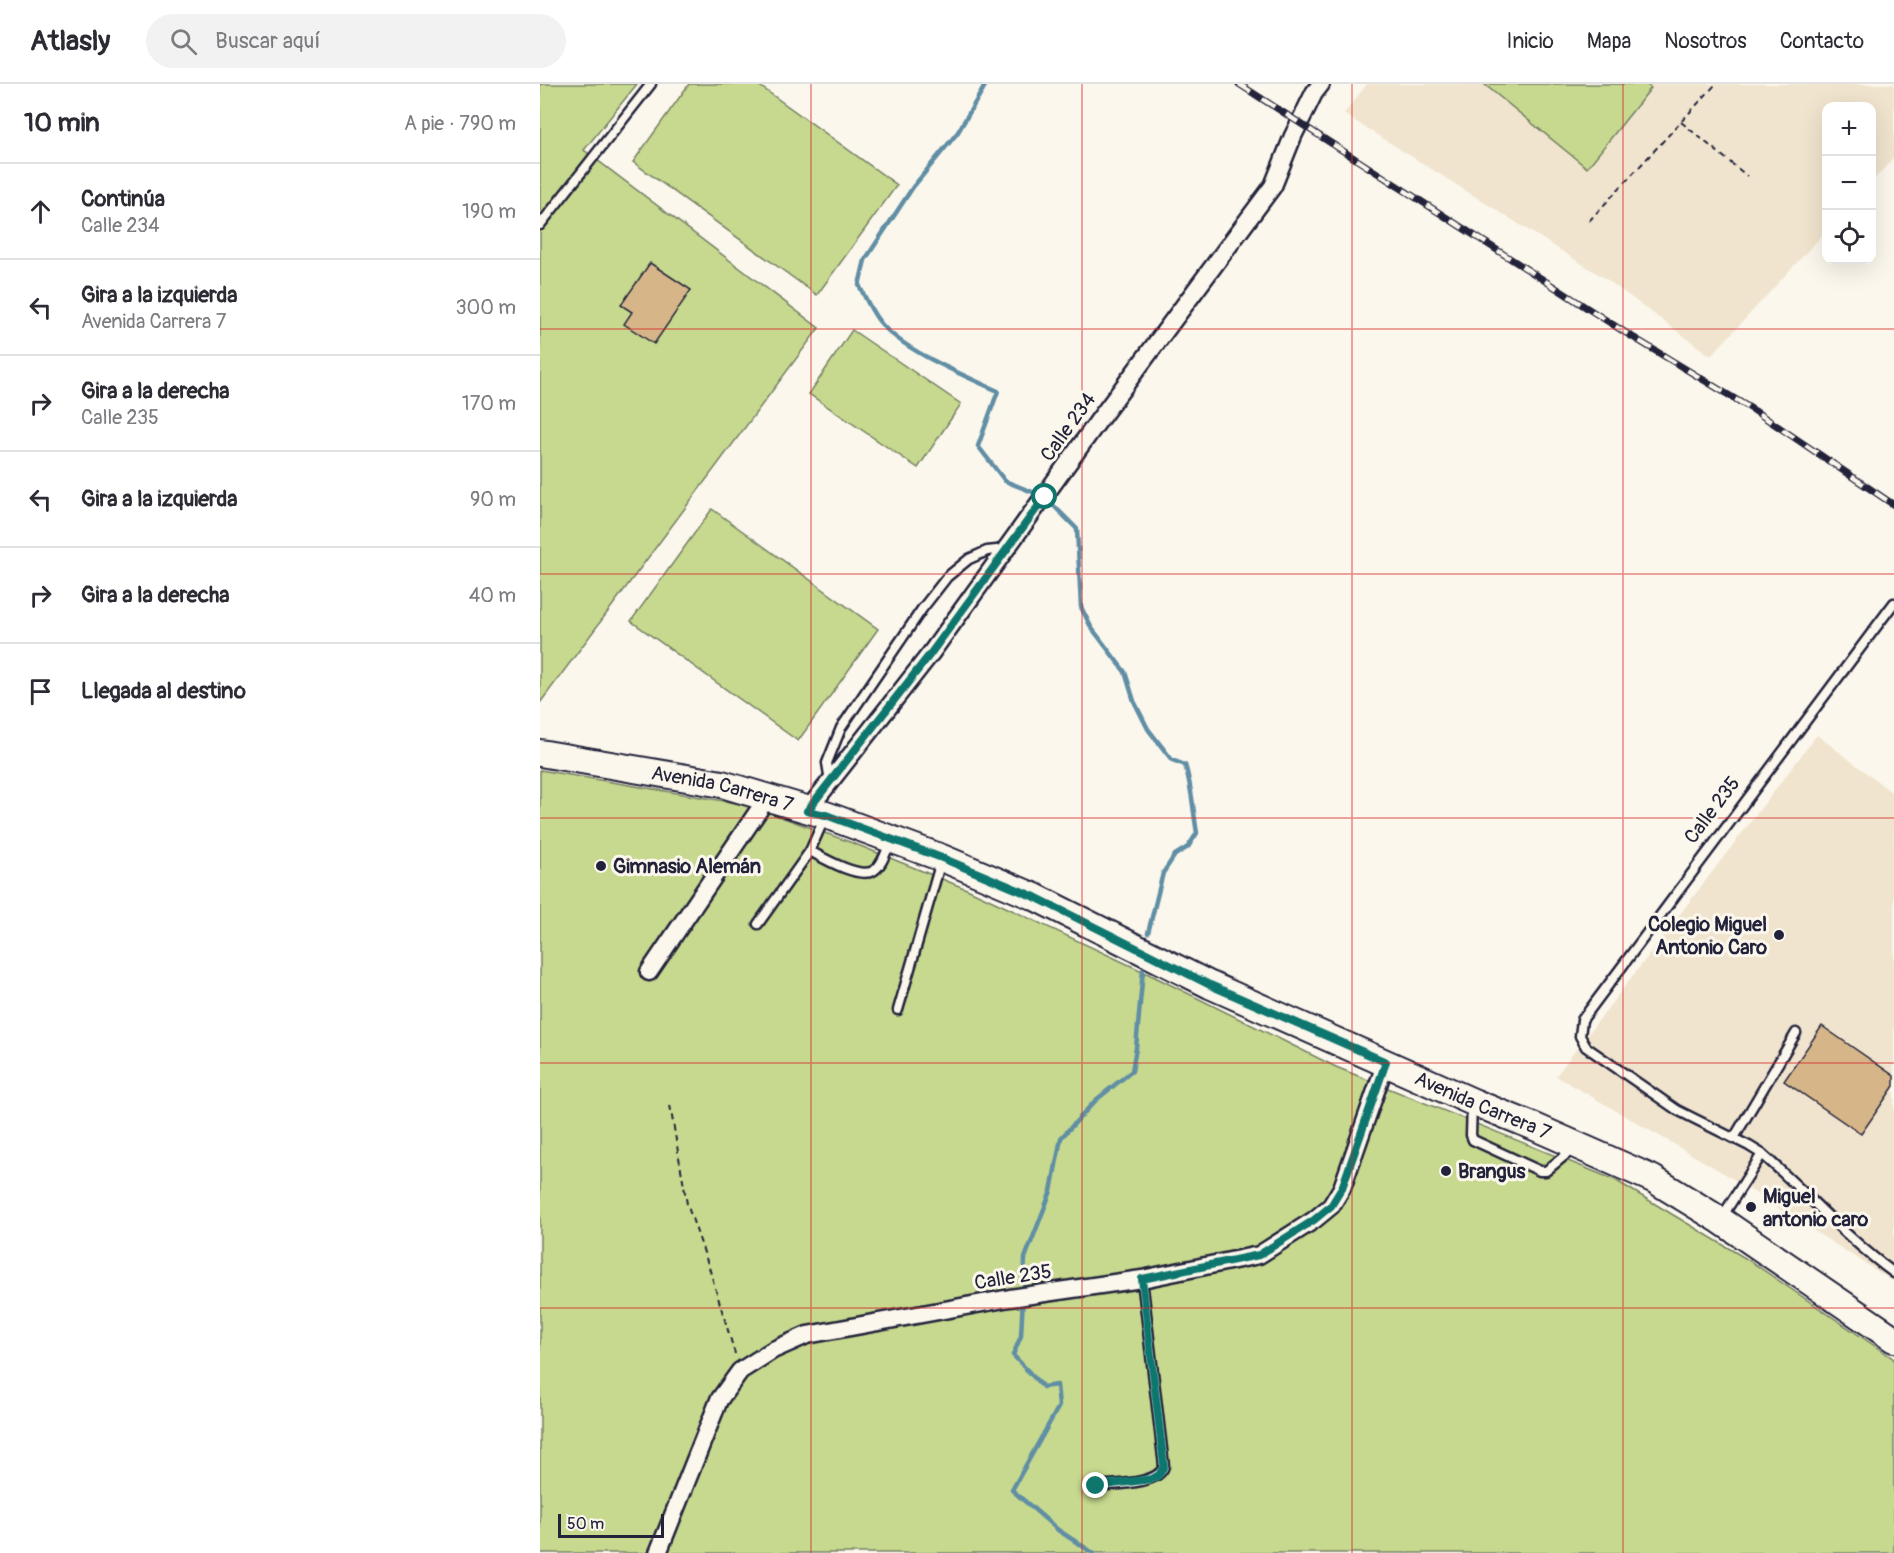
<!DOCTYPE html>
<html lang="es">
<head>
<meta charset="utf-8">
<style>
  :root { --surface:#fff; --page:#f2f2f3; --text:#2b2b33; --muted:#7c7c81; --line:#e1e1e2 }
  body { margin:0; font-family:Pangolin,sans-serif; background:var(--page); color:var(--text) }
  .controls { position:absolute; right:18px; top:18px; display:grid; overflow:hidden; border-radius:12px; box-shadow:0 6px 24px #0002 }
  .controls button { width:54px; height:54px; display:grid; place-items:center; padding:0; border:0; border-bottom:2px solid var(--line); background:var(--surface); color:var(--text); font:30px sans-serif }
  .scale { position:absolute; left:18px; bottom:15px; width:106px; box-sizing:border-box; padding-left:6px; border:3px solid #22223b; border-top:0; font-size:16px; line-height:21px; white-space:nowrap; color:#22223b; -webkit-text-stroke:4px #fbf7ec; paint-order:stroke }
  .stop { position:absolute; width:18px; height:18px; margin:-14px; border:4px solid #0f766e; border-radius:50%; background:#fff }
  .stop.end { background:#0f766e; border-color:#fff; box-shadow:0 2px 6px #0008 }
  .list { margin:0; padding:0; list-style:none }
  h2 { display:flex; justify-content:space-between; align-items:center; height:78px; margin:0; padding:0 24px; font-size:26px }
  h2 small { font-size:20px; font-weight:400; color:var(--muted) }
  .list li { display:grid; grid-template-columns:39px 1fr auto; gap:18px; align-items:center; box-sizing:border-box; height:96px; padding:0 24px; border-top:2px solid var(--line) }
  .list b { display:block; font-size:22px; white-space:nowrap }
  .list p { margin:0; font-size:20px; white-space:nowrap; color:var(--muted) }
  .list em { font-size:20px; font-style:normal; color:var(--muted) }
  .icon { flex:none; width:33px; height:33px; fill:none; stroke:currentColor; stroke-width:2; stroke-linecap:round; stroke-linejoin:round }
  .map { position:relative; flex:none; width:1354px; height:1469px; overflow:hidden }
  header { display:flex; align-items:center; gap:36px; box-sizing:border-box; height:84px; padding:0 30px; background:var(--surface); border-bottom:2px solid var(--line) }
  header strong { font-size:28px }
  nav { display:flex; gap:33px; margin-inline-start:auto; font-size:21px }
  .search { width:420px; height:54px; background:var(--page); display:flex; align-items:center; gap:15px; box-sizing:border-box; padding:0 21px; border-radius:33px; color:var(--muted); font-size:22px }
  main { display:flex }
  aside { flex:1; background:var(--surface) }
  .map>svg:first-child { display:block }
</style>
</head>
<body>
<header>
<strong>Atlasly</strong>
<div class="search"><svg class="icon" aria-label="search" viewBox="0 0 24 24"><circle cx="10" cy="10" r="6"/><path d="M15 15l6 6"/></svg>Buscar aquí</div>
<nav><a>Inicio</a><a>Mapa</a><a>Nosotros</a><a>Contacto</a></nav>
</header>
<main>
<aside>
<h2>10 min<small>A pie · 790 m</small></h2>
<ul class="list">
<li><svg class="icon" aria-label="ahead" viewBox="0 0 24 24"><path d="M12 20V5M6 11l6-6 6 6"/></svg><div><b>Continúa</b><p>Calle 234</p></div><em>190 m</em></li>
<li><svg class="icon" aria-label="left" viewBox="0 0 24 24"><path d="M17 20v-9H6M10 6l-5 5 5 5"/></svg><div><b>Gira a la izquierda</b><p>Avenida Carrera 7</p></div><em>300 m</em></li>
<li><svg class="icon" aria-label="right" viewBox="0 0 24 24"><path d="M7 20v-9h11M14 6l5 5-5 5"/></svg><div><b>Gira a la derecha</b><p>Calle 235</p></div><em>170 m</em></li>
<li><svg class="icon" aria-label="left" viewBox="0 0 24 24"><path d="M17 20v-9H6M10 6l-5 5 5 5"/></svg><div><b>Gira a la izquierda</b></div><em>90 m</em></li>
<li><svg class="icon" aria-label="right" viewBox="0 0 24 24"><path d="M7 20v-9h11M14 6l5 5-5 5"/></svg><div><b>Gira a la derecha</b></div><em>40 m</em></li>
<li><svg class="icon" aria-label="arrive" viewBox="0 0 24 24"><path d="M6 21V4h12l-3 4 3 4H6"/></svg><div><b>Llegada al destino</b></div></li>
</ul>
</aside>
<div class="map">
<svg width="1354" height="1469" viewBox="0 0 1354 1469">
  <rect width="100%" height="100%" fill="#fbf7ec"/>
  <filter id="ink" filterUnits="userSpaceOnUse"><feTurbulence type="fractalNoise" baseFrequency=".0167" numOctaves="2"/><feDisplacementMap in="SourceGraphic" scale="12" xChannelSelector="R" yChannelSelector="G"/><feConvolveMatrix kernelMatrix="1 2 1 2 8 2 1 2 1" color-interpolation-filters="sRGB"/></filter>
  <g filter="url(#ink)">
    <!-- built -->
    <g fill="#f0e4ce">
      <path d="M 827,0 L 1354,0 L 1354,73 L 1332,98 L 1332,22 L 1286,22 L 1286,147 L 1171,272 L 1066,195 L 804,30 Z"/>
      <path d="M 1277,651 L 1354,710 L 1354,1198 L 1187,1091 L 1016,992 Z"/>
    </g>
    <!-- green -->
    <g fill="#c6d98e" stroke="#747e64" stroke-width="1.5">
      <path d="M 0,0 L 97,0 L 44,66 L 279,244 L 0,619 Z"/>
      <path d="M 149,0 L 217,0 L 357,101 L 277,211 L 93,78 Z"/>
      <path d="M 944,0 L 1106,0 L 1111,4 L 1047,84 Z"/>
      <path d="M 312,246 L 421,320 L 378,384 L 269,310 Z"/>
      <path d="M 172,425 L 338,545 L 258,657 L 91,537 Z"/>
      <path d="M 0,686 L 208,721 L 318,761 L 429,806 L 615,893 L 796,983 L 1075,1096 L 1210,1177 L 1354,1275 L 1354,1469 L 0,1469 Z"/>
    </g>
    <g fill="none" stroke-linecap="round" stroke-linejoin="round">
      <!-- stream -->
      <g stroke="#618ea5" stroke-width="4.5">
        <path d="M 446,0 L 418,48 L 373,103 L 325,176 L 319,201 C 325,213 331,227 339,237 C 361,266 425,292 458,307 L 438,362 L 465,397 L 500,411"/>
        <path d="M 507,415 L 537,445 L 541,523 L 551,543 L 585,588 L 594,617 L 608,645 L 632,676 L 645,681 C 652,703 653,726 657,749 L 648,763 L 635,771 L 623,789 L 608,849"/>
        <path d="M 553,1469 L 518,1446 L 472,1406 L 519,1322 L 517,1301 L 503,1303 L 473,1271 L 481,1252 L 485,1174 L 511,1107 L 521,1054 L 556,1016 L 592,987 L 596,964 L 603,886"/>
      </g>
    </g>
    <!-- building -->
    <g fill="#d6b689" stroke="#22223b" stroke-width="1.5">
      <path d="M 110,179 L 151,206 L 114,260 L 84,240 L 92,228 L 81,221 Z"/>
      <path d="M 1282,942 L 1354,992 L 1354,1002 L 1321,1050 L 1244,997 Z"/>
    </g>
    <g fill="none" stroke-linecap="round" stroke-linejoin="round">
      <defs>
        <g id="service">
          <path d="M 0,141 L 111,0"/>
          <path d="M 290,697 L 287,679 L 301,644 L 382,525 L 407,493 L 429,475 L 447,467 L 466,465"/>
          <path d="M 284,735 L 270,767 C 283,774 318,795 333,787 C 342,782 346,768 350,758"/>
          <path d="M 218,840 L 270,767"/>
          <path d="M 358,926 L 401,777"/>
          <path d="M 932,1020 L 931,1051 L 933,1056 L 1000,1087 L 1006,1087 L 1034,1064"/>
          <path d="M 1194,1054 L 1256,949"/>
          <path d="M 1222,1070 C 1267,1109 1306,1154 1354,1189"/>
          <path d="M 1182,1133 L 1222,1070 L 1209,1062 L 1137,1026 L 1046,963 L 1040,952 L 1042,936 L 1354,519"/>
          <path d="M 556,1402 C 574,1400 619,1401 624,1382 L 602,1195"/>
        </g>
        <g id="minor">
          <path d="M 267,727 L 391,569 L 559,336 L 733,102 L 753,52 L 774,9 L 781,0"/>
          <path d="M 109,888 L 227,714"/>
          <path d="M 118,1469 L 179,1316 L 200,1287 L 233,1266 L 267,1251 L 470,1214 L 602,1195 L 719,1171 L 774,1136 L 791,1122 L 802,1104 L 846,978"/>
        </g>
        <g id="primary">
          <path id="s1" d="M 0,669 L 182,700 L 286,731 L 402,774 L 495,813 L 670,901 L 933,1018 L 995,1043 L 1113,1095 L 1180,1136 L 1354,1255"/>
        </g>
      </defs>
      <!-- service casing -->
      <use href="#service" stroke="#22223b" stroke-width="13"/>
      <!-- minor casing -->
      <use href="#minor" stroke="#22223b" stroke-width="21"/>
      <!-- primary casing -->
      <use href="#primary" stroke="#22223b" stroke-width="30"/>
      <!-- path -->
      <g stroke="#22223b" stroke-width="2" stroke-dasharray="6 4.5" stroke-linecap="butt">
        <path d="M 1141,38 L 1207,92"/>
        <path d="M 1049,137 L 1176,0"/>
        <path d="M 130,1021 L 147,1120 L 168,1180 L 196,1273"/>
      </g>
      <!-- service -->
      <use href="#service" stroke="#fbf7ec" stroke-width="8"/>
      <!-- minor -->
      <use href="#minor" stroke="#fbf7ec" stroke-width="16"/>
      <!-- primary -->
      <use href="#primary" stroke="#fbf7ec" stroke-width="26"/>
      <defs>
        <path id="rail" d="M 699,0 L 1086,249 L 1215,327 L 1354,421"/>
      </defs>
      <!-- rail casing -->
      <use href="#rail" stroke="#22223b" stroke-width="7"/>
      <!-- rail -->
      <use href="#rail" stroke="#fbf7ec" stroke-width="4.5" stroke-dasharray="14" stroke-linecap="butt"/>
    </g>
  </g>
  <g fill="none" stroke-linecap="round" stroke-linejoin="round" filter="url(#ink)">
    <!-- route -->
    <path stroke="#0f766e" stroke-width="8" d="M 505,413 L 391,569 L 267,727 L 286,731 L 402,774 L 495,813 L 670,901 L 846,978 L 802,1104 L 791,1122 L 774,1136 L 719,1171 L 602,1195 L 624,1382 L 619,1391 L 612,1395 L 556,1402"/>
  </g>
  <!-- grid -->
  <path fill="none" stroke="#d62828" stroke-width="1.5" stroke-opacity="0.55" d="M 271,0 L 271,1469M 542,0 L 542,1469M 812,0 L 812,1469M 1083,0 L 1083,1469M 0,245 L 1354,245M 0,490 L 1354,490M 0,734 L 1354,734M 0,979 L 1354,979M 0,1224 L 1354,1224"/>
  <!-- markers -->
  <g fill="#22223b" stroke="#fbf7ec" stroke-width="2">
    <circle cx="61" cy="782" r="6"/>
    <circle cx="1239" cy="851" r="6"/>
    <circle cx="906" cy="1087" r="6"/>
    <circle cx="1211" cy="1123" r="6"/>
  </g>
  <g text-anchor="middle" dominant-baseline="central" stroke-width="6" stroke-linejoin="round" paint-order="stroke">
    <!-- street labels -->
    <g font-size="20" fill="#22223b" stroke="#fbf7ec">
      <text transform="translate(528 343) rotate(-54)">Calle 234</text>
      <text stroke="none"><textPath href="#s1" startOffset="186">Avenida Carrera 7</textPath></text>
      <text transform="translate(1172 726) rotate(-53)">Calle 235</text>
      <text stroke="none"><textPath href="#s1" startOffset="1012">Avenida Carrera 7</textPath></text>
      <text transform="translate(473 1193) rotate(-9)">Calle 235</text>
    </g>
    <!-- poi labels -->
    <g font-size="20" font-weight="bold" fill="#22223b" stroke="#fbf7ec" text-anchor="start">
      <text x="73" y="782">Gimnasio Alemán</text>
      <text x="1227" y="840" text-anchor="end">Colegio Miguel<tspan x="1227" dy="23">Antonio Caro</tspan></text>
      <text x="918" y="1087">Brangus</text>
      <text x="1223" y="1112">Miguel<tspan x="1223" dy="23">antonio caro</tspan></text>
    </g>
  </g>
</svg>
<div class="controls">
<button>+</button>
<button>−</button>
<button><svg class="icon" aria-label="locate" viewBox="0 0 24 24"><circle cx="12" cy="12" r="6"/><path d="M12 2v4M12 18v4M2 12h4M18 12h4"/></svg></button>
</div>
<div class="scale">50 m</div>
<div class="stop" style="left:505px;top:413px"></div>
<div class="stop end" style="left:556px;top:1402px"></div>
</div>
</main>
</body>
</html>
